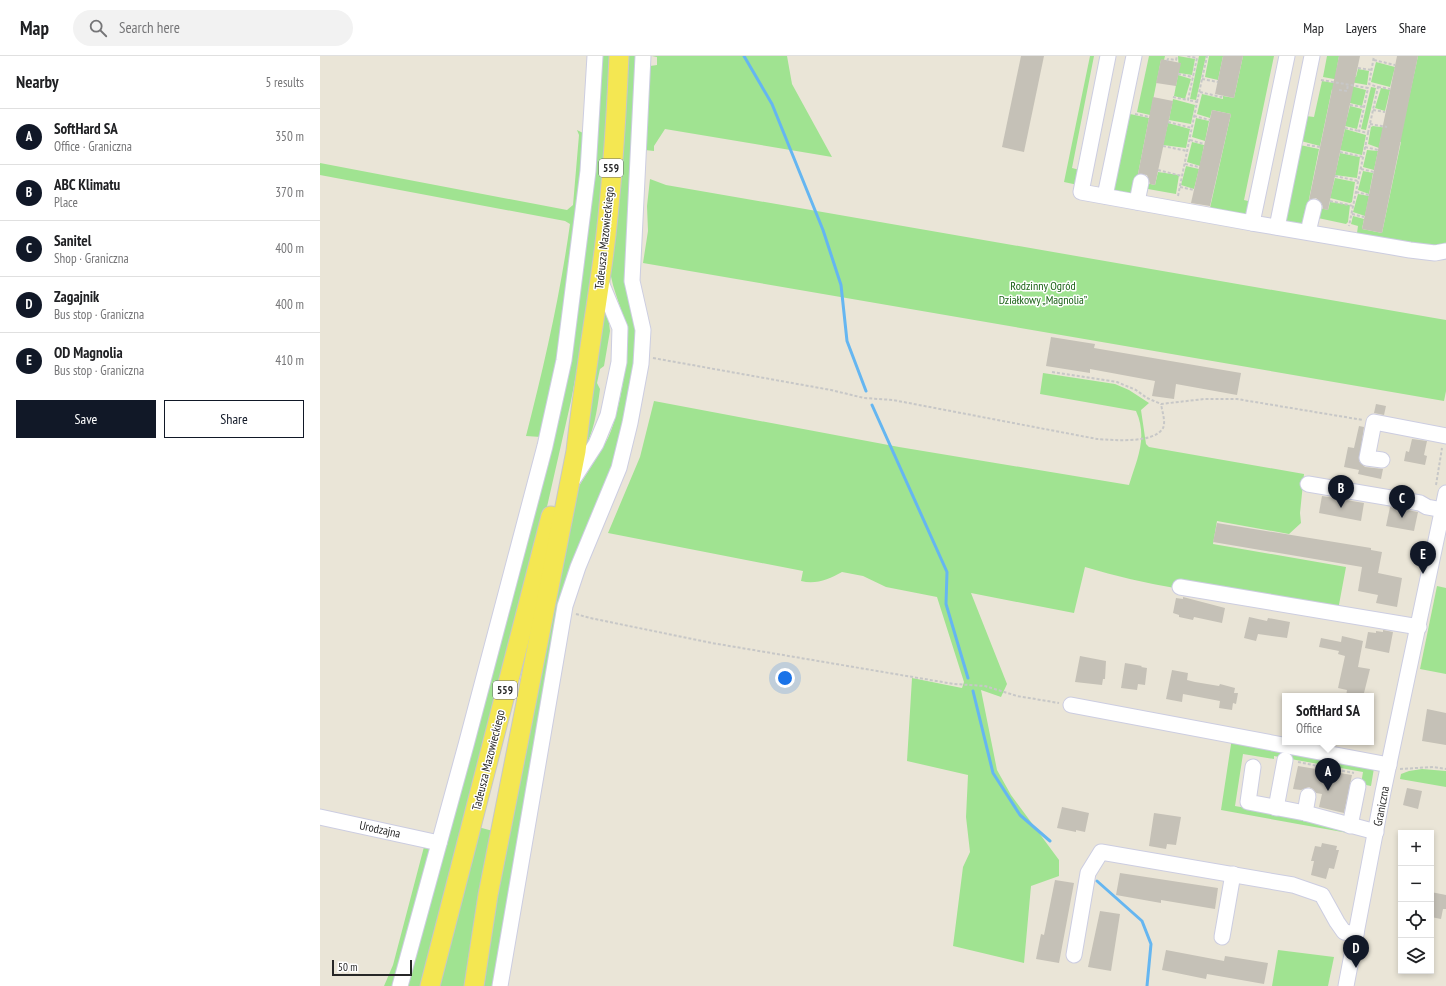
<!DOCTYPE html>
<html lang="en">
<head>
<meta charset="utf-8">
<style>
  :root { --surface:#fff; --page:#f2f2f2; --text:#202124; --muted:#757577; --line:#e0e0e0; --accent:#111827 }
  body { margin:0; font-family:"PT Sans Narrow",sans-serif; background:var(--page); color:var(--text) }
  .controls { position:absolute; right:12px; bottom:12px; display:grid; overflow:hidden; border-radius:0px; box-shadow:0 2px 6px #0003 }
  .controls button { width:36px; height:36px; display:grid; place-items:center; padding:0; border:0; border-bottom:1px solid var(--line); background:var(--surface); color:var(--text); font:20px sans-serif }
  .scale { position:absolute; left:12px; bottom:10px; width:80px; box-sizing:border-box; padding-left:4px; border:2px solid #272727; border-top:0; font-size:11px; line-height:14px; white-space:nowrap; color:#272727; -webkit-text-stroke:3px #fff; paint-order:stroke }
  .you { position:absolute; left:465px; top:622px; width:14px; height:14px; margin:-10px; border:3px solid #fff; border-radius:50%; background:#1a73e8; box-shadow:0 0 0 6px #1a73e833 }
  .badge { display:grid; place-items:center; width:26px; height:26px; border-radius:50%; background:var(--accent); color:#fff; font-size:13px; font-weight:700 }
  .pin { position:absolute; translate:-50% -33px; filter:drop-shadow(0 1px 2px #0008) }
  .pin::after { content:''; position:absolute; top:21px; width:14px; height:12px; background:inherit; clip-path:polygon(0 0,100% 0,50% 100%) }
  .popup { position:absolute; left:962px; top:637px; width:92px; height:52px; box-sizing:border-box; display:grid; place-content:center; border-radius:0px; background:var(--surface); filter:drop-shadow(0 1px 3px #0005); font-size:13px; white-space:nowrap; color:var(--muted) }
  .popup b { font-size:15px; color:var(--text) }
  .popup::after { content:''; position:absolute; left:50%; top:100%; margin-left:-8px; border:8px solid transparent; border-top-color:var(--surface) }
  .list { margin:0; padding:0; list-style:none }
  h2 { display:flex; justify-content:space-between; align-items:center; height:52px; margin:0; padding:0 16px; font-size:17px }
  h2 small { font-size:13px; font-weight:400; color:var(--muted) }
  .list li { display:grid; grid-template-columns:26px 1fr auto; gap:12px; align-items:center; box-sizing:border-box; height:56px; padding:0 16px; border-top:1px solid var(--line) }
  .list b { display:block; font-size:15px; white-space:nowrap }
  .list p { margin:0; font-size:13px; white-space:nowrap; color:var(--muted) }
  .list em { font-size:13px; font-style:normal; color:var(--muted) }
  .actions { display:flex; gap:8px; padding:12px 16px }
  .actions a { flex:1; padding:9px 0; border:1px solid var(--accent); border-radius:0px; text-align:center; font-size:14px; color:var(--accent) }
  .actions .main { background:var(--accent); color:#fff }
  .icon { flex:none; width:22px; height:22px; fill:none; stroke:currentColor; stroke-width:2; stroke-linecap:round; stroke-linejoin:round }
  .map { position:relative; flex:none; width:1126px; height:930px; overflow:hidden }
  header { display:flex; align-items:center; gap:24px; box-sizing:border-box; height:56px; padding:0 20px; background:var(--surface); border-bottom:1px solid var(--line) }
  header strong { font-size:19px }
  nav { display:flex; gap:22px; margin-inline-start:auto; font-size:14px }
  .search { width:280px; height:36px; background:var(--page); display:flex; align-items:center; gap:10px; box-sizing:border-box; padding:0 14px; border-radius:22px; color:var(--muted); font-size:15px }
  main { display:flex }
  aside { flex:1; background:var(--surface) }
  .map>svg:first-child { display:block }
</style>
</head>
<body>
<header>
<strong>Map</strong>
<div class="search"><svg class="icon" aria-label="search" viewBox="0 0 24 24"><circle cx="10" cy="10" r="6"/><path d="M15 15l6 6"/></svg>Search here</div>
<nav><a>Map</a><a>Layers</a><a>Share</a></nav>
</header>
<main>
<aside>
<h2>Nearby<small>5 results</small></h2>
<ul class="list">
<li><span class="badge">A</span><div><b>SoftHard SA</b><p>Office · Graniczna</p></div><em>350 m</em></li>
<li><span class="badge">B</span><div><b>ABC Klimatu</b><p>Place</p></div><em>370 m</em></li>
<li><span class="badge">C</span><div><b>Sanitel</b><p>Shop · Graniczna</p></div><em>400 m</em></li>
<li><span class="badge">D</span><div><b>Zagajnik</b><p>Bus stop · Graniczna</p></div><em>400 m</em></li>
<li><span class="badge">E</span><div><b>OD Magnolia</b><p>Bus stop · Graniczna</p></div><em>410 m</em></li>
</ul>
<div class="actions"><a class="main">Save</a><a>Share</a></div>
</aside>
<div class="map">
<svg width="1126" height="930" viewBox="0 0 1126 930">
  <rect width="100%" height="100%" fill="#eae5d7"/>
  <!-- green -->
  <g fill="#a0e391">
    <path d="M 280,0 L 291,0 L 282,145 L 265,271 L 251,345 L 224,464 L 104,930 L 84,930 L 227,399 Z"/>
    <path d="M 307,0 L 319,0 L 320,278 L 301,386 L 253,513 L 176,930 L 160,930 L 254,440 C 264,419 278,402 288,382 C 298,363 310,298 307,277 C 304,255 292,235 290,213 Z"/>
    <path d="M 332,0 L 467,0 L 472,28 L 512,101 L 345,73 L 334,90 L 334,95 L 325,94 L 330,10 L 337,9 L 337,1 Z"/>
    <path d="M 770,0 L 774,0 L 752,112 L 760,114 L 758,129 L 744,126 Z"/>
    <path d="M 829,0 L 845,0 L 844,4 L 841,4 L 830,59 L 817,56 Z"/>
    <path d="M 858,0 L 875,3 L 872,19 L 859,17 Z"/>
    <path d="M 879,0 L 886,0 L 876,44 L 870,43 Z"/>
    <path d="M 889,0 L 903,0 L 898,24 L 885,21 Z"/>
    <path d="M 923,0 L 954,0 L 924,144 L 932,146 L 929,159 L 890,152 L 911,58 L 892,54 L 890,62 L 877,58 L 882,38 L 903,43 L 903,40 L 914,42 Z"/>
    <path d="M 1007,0 L 1019,0 L 1016,17 L 1036,21 L 1038,13 L 1049,15 L 1047,29 L 1003,21 Z"/>
    <path d="M 1098,0 L 1126,0 L 1126,188 L 1110,190 L 1037,177 L 1038,170 L 1031,168 L 1033,160 L 1044,163 L 1042,173 L 1062,177 L 1081,86 L 1061,81 L 1059,92 L 1048,88 L 1051,71 L 1053,70 L 1082,74 Z"/>
    <path d="M 1056,6 L 1075,11 L 1070,31 L 1051,26 Z"/>
    <path d="M 858,19 L 871,23 L 865,43 L 854,40 Z"/>
    <path d="M 1002,25 L 1025,29 L 1017,33 L 1012,33 L 1000,90 L 981,85 L 986,60 L 994,61 Z"/>
    <path d="M 1031,30 L 1046,34 L 1042,50 L 1030,47 Z"/>
    <path d="M 1051,31 L 1056,32 L 1046,74 L 1041,73 Z"/>
    <path d="M 1061,32 L 1070,34 L 1065,55 L 1055,52 Z"/>
    <path d="M 853,43 L 875,49 L 871,68 L 849,64 Z"/>
    <path d="M 1030,50 L 1042,53 L 1037,73 L 1025,70 Z"/>
    <path d="M 810,58 L 829,62 L 814,138 L 794,134 Z"/>
    <path d="M 876,62 L 889,65 L 885,85 L 872,81 Z"/>
    <path d="M 848,67 L 870,73 L 866,92 L 843,89 Z"/>
    <path d="M 1025,73 L 1046,79 L 1042,99 L 1020,94 Z"/>
    <path d="M 257,74 L 267,79 L 243,280 L 221,381 L 206,380 C 224,310 240,240 250,168 L 245,165 L 0,119 L 0,107 L 247,154 L 253,149 L 259,79 Z"/>
    <path d="M 872,86 L 884,89 L 880,110 L 867,106 Z"/>
    <path d="M 980,89 L 999,93 L 984,168 L 966,165 Z"/>
    <path d="M 1047,94 L 1058,95 L 1054,114 L 1043,111 Z"/>
    <path d="M 1020,97 L 1040,101 L 1037,122 L 1015,119 Z"/>
    <path d="M 866,110 L 879,113 L 874,133 L 861,129 Z"/>
    <path d="M 1043,115 L 1053,117 L 1049,138 L 1038,134 Z"/>
    <path d="M 838,116 L 859,119 L 856,138 L 828,133 L 826,141 L 823,140 L 826,127 L 835,129 Z"/>
    <path d="M 1015,122 L 1035,126 L 1032,146 L 1030,147 L 1010,142 Z"/>
    <path d="M 330,123 L 346,129 L 1126,264 L 1126,335 L 1124,345 L 323,207 L 328,175 L 327,150 Z"/>
    <path d="M 1038,138 L 1049,140 L 1045,160 L 1033,156 Z"/>
    <path d="M 1010,146 L 1030,149 L 1028,166 L 1026,168 L 998,162 L 1000,152 L 1008,154 Z"/>
    <path d="M 283,258 L 288,259 L 290,275 L 284,310 L 280,313 L 277,327 L 280,333 C 277,355 274,376 263,396 Z"/>
    <path d="M 723,317 L 795,328 L 809,334 L 829,347 L 821,354 L 826,388 L 829,391 L 984,418 L 980,457 L 981,467 L 969,478 L 897,465 L 893,488 L 1026,511 L 1018,554 C 933,543 847,536 765,511 L 754,557 L 651,537 L 687,628 L 681,641 L 661,634 L 677,714 L 691,739 L 739,804 L 739,820 L 711,830 L 704,907 L 633,890 L 643,811 L 650,796 L 646,761 L 648,719 L 587,705 L 592,622 L 642,632 L 644,626 L 617,541 L 566,531 L 543,520 L 522,516 C 509,523 496,529 481,525 L 483,515 L 288,477 L 320,401 L 334,345 L 579,391 L 809,429 C 817,403 828,382 816,355 L 720,338 Z"/>
    <path d="M 1117,530 L 1126,532 L 1126,618 L 1100,613 Z"/>
    <path d="M 912,682 L 1054,712 L 1051,730 L 1041,728 L 1043,716 L 954,700 L 954,703 L 923,698 L 915,750 L 991,764 L 1039,779 L 901,754 Z"/>
    <path d="M 1102,713 L 1126,715 L 1126,731 L 1080,723 L 1081,718 L 1089,715 Z"/>
    <path d="M 158,771 L 173,775 L 146,930 L 119,930 Z"/>
    <path d="M 105,787 L 109,792 L 112,798 L 73,930 L 64,930 L 73,909 Z"/>
    <path d="M 958,894 L 1014,901 L 1008,930 L 952,930 Z"/>
  </g>
  <g fill="none" stroke-linecap="round" stroke-linejoin="round">
    <!-- stream -->
    <g stroke="#65b6f1" stroke-width="3">
      <path d="M 424,0 L 452,48 L 503,174 L 521,229 L 527,285 L 546,335"/>
      <path d="M 552,349 L 627,516 L 626,548 L 648,622"/>
      <path d="M 653,635 L 673,717 L 700,759 L 730,785"/>
      <path d="M 777,825 L 822,865 L 831,888 L 827,930"/>
    </g>
  </g>
  <!-- building -->
  <g fill="#c5c1b7">
    <path d="M 701,0 L 724,0 L 704,96 L 682,91 Z"/>
    <path d="M 903,0 L 923,0 L 914,42 L 895,38 Z"/>
    <path d="M 1019,0 L 1040,0 L 1008,154 L 1003,153 L 1002,148 L 996,142 L 989,144 Z"/>
    <path d="M 1077,0 L 1098,0 L 1062,177 L 1042,173 Z"/>
    <path d="M 841,3 L 861,7 L 856,30 L 836,27 Z"/>
    <path d="M 833,41 L 853,45 L 835,129 L 830,128 L 827,119 L 818,118 Z"/>
    <path d="M 892,54 L 911,58 L 890,150 L 871,147 Z"/>
    <path d="M 731,281 L 775,288 L 774,292 L 921,317 L 917,339 L 856,328 L 854,343 L 832,340 L 835,325 L 770,313 L 770,317 L 726,310 Z"/>
    <path d="M 1056,348 L 1066,350 L 1064,359 L 1054,357 Z"/>
    <path d="M 1039,370 L 1044,371 L 1039,405 L 1045,411 L 1063,413 L 1061,423 L 1038,418 L 1039,414 L 1024,411 L 1028,391 L 1034,392 Z"/>
    <path d="M 1092,383 L 1107,385 L 1104,399 L 1107,400 L 1105,409 L 1084,405 L 1086,395 L 1089,396 Z"/>
    <path d="M 1002,440 L 1044,447 L 1041,465 L 999,457 Z"/>
    <path d="M 1070,451 L 1098,456 L 1094,475 L 1066,470 Z"/>
    <path d="M 897,467 L 1051,492 L 1051,494 L 1062,496 L 1058,517 L 1082,522 L 1077,551 L 1056,547 L 1058,539 L 1038,535 L 1042,511 L 893,486 Z"/>
    <path d="M 863,541 L 905,552 L 902,567 L 874,561 L 873,564 L 859,561 L 859,559 L 853,557 L 856,542 L 863,543 Z"/>
    <path d="M 929,561 L 947,565 L 948,562 L 970,566 L 967,582 L 938,578 L 936,585 L 924,582 Z"/>
    <path d="M 1063,574 L 1073,576 L 1069,597 L 1045,592 L 1048,576 L 1056,577 L 1056,575 L 1063,576 Z"/>
    <path d="M 1022,580 L 1043,585 L 1038,611 L 1050,613 L 1044,637 L 1041,637 L 1040,640 L 1026,640 L 1027,634 L 1018,632 L 1025,600 L 1018,598 L 1019,595 L 999,591 L 1001,582 L 1021,586 Z"/>
    <path d="M 760,600 L 786,605 L 785,623 L 783,623 L 782,629 L 755,626 Z"/>
    <path d="M 805,607 L 822,610 L 821,611 L 827,612 L 825,629 L 818,628 L 817,634 L 801,632 Z"/>
    <path d="M 852,614 L 868,617 L 867,624 L 875,626 L 899,630 L 900,628 L 915,632 L 914,637 L 918,637 L 916,648 L 913,647 L 912,654 L 899,652 L 900,645 L 863,638 L 862,646 L 846,643 Z"/>
    <path d="M 1107,653 L 1126,657 L 1126,689 L 1102,685 Z"/>
    <path d="M 978,710 L 1032,719 L 1024,757 L 999,751 L 1002,738 L 996,737 L 993,733 L 989,731 L 981,734 L 973,733 Z"/>
    <path d="M 1087,732 L 1102,735 L 1098,753 L 1083,749 Z"/>
    <path d="M 742,751 L 769,757 L 765,776 L 756,774 L 756,776 L 737,772 Z"/>
    <path d="M 834,757 L 861,761 L 856,789 L 847,788 L 846,793 L 829,790 Z"/>
    <path d="M 1002,787 L 1017,790 L 1016,794 L 1019,794 L 1014,813 L 1009,812 L 1006,823 L 991,819 L 994,805 L 991,805 L 995,790 L 1001,791 Z"/>
    <path d="M 800,817 L 898,832 L 895,853 L 841,844 L 841,847 L 796,839 Z"/>
    <path d="M 735,824 L 754,827 L 739,907 L 716,903 L 721,878 L 724,879 Z"/>
    <path d="M 1111,836 L 1126,839 L 1126,853 L 1123,853 L 1121,863 L 1111,861 Z"/>
    <path d="M 780,855 L 800,858 L 791,915 L 768,911 Z"/>
    <path d="M 846,894 L 904,905 L 905,900 L 948,907 L 944,928 L 887,918 L 886,923 L 842,914 Z"/>
  </g>
  <g fill="none" stroke-linecap="round" stroke-linejoin="round">
    <defs>
      <g id="minor">
        <path d="M 788,0 L 761,136 L 932,167"/>
        <path d="M 967,0 L 932,167 L 1090,194 L 1115,197 L 1126,195"/>
        <path d="M 785,140 L 814,0"/>
        <path d="M 817,146 L 821,126"/>
        <path d="M 957,171 L 992,0"/>
        <path d="M 988,176 L 994,151"/>
        <path d="M 1062,404 L 1047,402 L 1054,366 L 1126,380"/>
        <path d="M 252,425 L 276,388 L 288,359 L 299,306 L 300,272 L 280,224"/>
        <path d="M 988,428 L 1100,447 L 1107,451 L 1123,454"/>
        <path d="M 860,531 L 1099,571"/>
        <path d="M 751,649 L 1069,709"/>
        <path d="M 933,711 L 928,746 L 985,757 L 1056,776"/>
        <path d="M 956,752 L 965,704"/>
        <path d="M 985,757 L 988,740"/>
        <path d="M 0,761 L 119,787"/>
        <path d="M 1030,770 L 1038,730"/>
        <path d="M 902,881 L 913,818"/>
        <path d="M 754,899 L 768,817 L 781,796 L 973,829 L 1002,839 L 1017,866 L 1024,876 L 1036,878"/>
        <path d="M 80,930 L 146,689 L 225,390 L 244,304 L 268,115 L 275,0"/>
        <path d="M 180,930 L 245,550 L 258,511 L 299,412 L 310,367 L 321,308 L 323,274 L 312,225 L 323,0"/>
        <path d="M 1026,930 L 1063,736 L 1126,437"/>
      </g>
      <g id="major">
        <path d="M 110,930 L 231,460"/>
        <path d="M 154,930 L 168,839 L 256,395 C 263,331 274,267 283,203 C 292,136 296,67 299,0"/>
      </g>
    </defs>
    <!-- minor casing -->
    <use href="#minor" stroke="#cccde1" stroke-width="17"/>
    <!-- major casing -->
    <use href="#major" stroke="#c7c7c7" stroke-width="21"/>
    <!-- path -->
    <g stroke="#c7c7c7" stroke-width="2" stroke-dasharray="3 2" stroke-linecap="butt">
      <path d="M 1054,4 L 1075,9"/>
      <path d="M 847,5 L 848,3 L 856,4 L 857,0"/>
      <path d="M 1038,12 L 1052,14"/>
      <path d="M 858,18 L 873,21"/>
      <path d="M 882,23 L 898,26"/>
      <path d="M 1001,24 L 1048,32 L 1039,75 L 1048,77 L 1029,170"/>
      <path d="M 1058,31 L 1070,33"/>
      <path d="M 1019,34 L 1027,35 L 1028,28"/>
      <path d="M 880,36 L 901,41 L 902,40"/>
      <path d="M 853,41 L 868,44 L 877,2 L 867,0"/>
      <path d="M 877,46 L 887,0"/>
      <path d="M 1030,49 L 1044,51"/>
      <path d="M 1053,54 L 1065,56"/>
      <path d="M 815,58 L 829,61"/>
      <path d="M 874,60 L 890,64"/>
      <path d="M 848,66 L 872,72"/>
      <path d="M 1050,68 L 1067,71"/>
      <path d="M 1025,72 L 1039,75"/>
      <path d="M 1048,77 L 1058,31 L 1049,28 L 1054,0"/>
      <path d="M 870,84 L 884,88"/>
      <path d="M 987,89 L 1000,91"/>
      <path d="M 843,90 L 867,95"/>
      <path d="M 1045,91 L 1058,94"/>
      <path d="M 1020,96 L 1043,101"/>
      <path d="M 865,108 L 879,111"/>
      <path d="M 1041,113 L 1054,116"/>
      <path d="M 838,114 L 862,120"/>
      <path d="M 1015,120 L 1038,125"/>
      <path d="M 860,131 L 874,134"/>
      <path d="M 1036,136 L 1049,139"/>
      <path d="M 858,140 L 877,46 L 868,44"/>
      <path d="M 1010,145 L 1033,150"/>
      <path d="M 1032,158 L 1044,161"/>
      <path d="M 333,302 L 511,334 L 544,342 L 573,344 L 777,383 C 793,384 834,388 843,372 C 846,366 842,355 841,348"/>
      <path d="M 732,316 L 797,326 L 816,334 L 827,342 L 841,348 L 884,343 L 917,343 L 1043,364"/>
      <path d="M 1116,429 L 1122,392"/>
      <path d="M 256,558 L 270,562 L 392,587 L 634,628 L 665,630 L 697,640 L 739,647"/>
      <path d="M 978,706 L 1034,717"/>
      <path d="M 1080,713 L 1113,711 L 1126,713"/>
    </g>
    <!-- minor -->
    <use href="#minor" stroke="#fff" stroke-width="15"/>
    <!-- major -->
    <use href="#major" stroke="#f4e752" stroke-width="19"/>
  </g>
  <g text-anchor="middle" dominant-baseline="central" stroke-width="3" stroke-linejoin="round" paint-order="stroke">
    <!-- shield labels -->
    <g fill="#fff" stroke="#686868" stroke-width="1">
      <rect x="279" y="103" width="24" height="18" rx="3"/>
      <rect x="173" y="625" width="24" height="18" rx="3"/>
    </g>
    <g font-size="11" font-weight="bold" fill="#272727">
      <text x="291" y="112">559</text>
      <text x="185" y="634">559</text>
    </g>
    <!-- street labels -->
    <g font-size="12" fill="#272727" stroke="#fff">
      <text transform="translate(284 182) rotate(-84)">Tadeusza Mazowieckiego</text>
      <text transform="translate(168 704) rotate(-76)">Tadeusza Mazowieckiego</text>
      <text transform="translate(1061 750) rotate(-79)">Graniczna</text>
      <text transform="translate(60 773) rotate(12)">Urodzajna</text>
    </g>
    <!-- park labels -->
    <g font-size="12" fill="#1b6317" stroke="#fff">
      <text x="723" y="229">Rodzinny Ogród<tspan x="723" dy="14">Działkowy „Magnolia”</tspan></text>
    </g>
  </g>
</svg>
<div class="controls">
<button>+</button>
<button>−</button>
<button><svg class="icon" aria-label="locate" viewBox="0 0 24 24"><circle cx="12" cy="12" r="6"/><path d="M12 2v4M12 18v4M2 12h4M18 12h4"/></svg></button>
<button><svg class="icon" aria-label="layers" viewBox="0 0 24 24"><path d="M12 4l9 5-9 5-9-5zM3 14l9 5 9-5"/></svg></button>
</div>
<div class="scale">50 m</div>
<div class="you"></div>
<div class="pin badge" style="left:1008px;top:735px">A</div>
<div class="popup"><b>SoftHard SA</b>Office</div>
<div class="pin badge" style="left:1021px;top:452px">B</div>
<div class="pin badge" style="left:1082px;top:462px">C</div>
<div class="pin badge" style="left:1036px;top:912px">D</div>
<div class="pin badge" style="left:1103px;top:518px">E</div>
</div>
</main>
</body>
</html>
